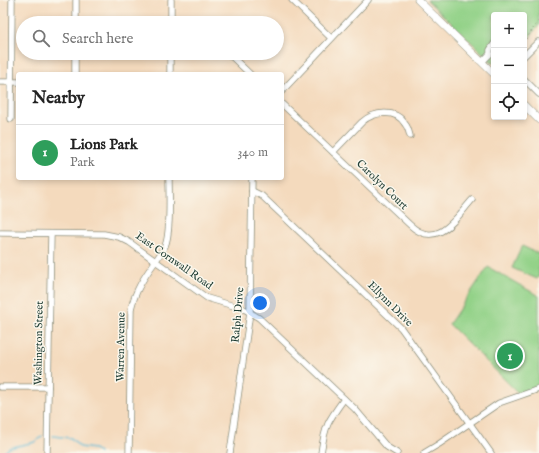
<!DOCTYPE html>
<html lang="en">
<head>
<meta charset="utf-8">
<style>
  :root { --surface:#fff; --page:#f6f6f6; --text:#222; --muted:#767676; --line:#e0e0e0; --accent:#b5179e }
  body { margin:0; font-family:"IM FELL English",serif; background:var(--page); color:var(--text) }
  .controls { position:absolute; right:12px; top:12px; display:grid; overflow:hidden; border-radius:4px; box-shadow:0 2px 6px #0003 }
  .controls button { width:36px; height:36px; display:grid; place-items:center; padding:0; border:0; border-bottom:1px solid var(--line); background:var(--surface); color:var(--text); font:20px sans-serif }
  .you { position:absolute; left:260px; top:303px; width:14px; height:14px; margin:-10px; border:3px solid #fff; border-radius:50%; background:#1a73e8; box-shadow:0 0 0 6px #1a73e833 }
  .badge { display:grid; place-items:center; width:26px; height:26px; border-radius:50%; background:var(--accent); color:#fff; font-size:13px; font-weight:700 }
  .pin { position:absolute; translate:-50% -50%; border:2px solid #fff; box-shadow:0 1px 4px #0006 }
  .list { margin:0; padding:0; list-style:none }
  h2 { display:flex; justify-content:space-between; align-items:center; height:52px; margin:0; padding:0 16px; font-size:17px }
  h2 small { font-size:13px; font-weight:400; color:var(--muted) }
  .list li { display:grid; grid-template-columns:26px 1fr auto; gap:12px; align-items:center; box-sizing:border-box; height:56px; padding:0 16px; border-top:1px solid var(--line) }
  .list b { display:block; font-size:15px; white-space:nowrap }
  .list p { margin:0; font-size:13px; white-space:nowrap; color:var(--muted) }
  .list em { font-size:13px; font-style:normal; color:var(--muted) }
  .icon { flex:none; width:22px; height:22px; fill:none; stroke:currentColor; stroke-width:2; stroke-linecap:round; stroke-linejoin:round }
  .map { position:relative; flex:none; width:539px; height:453px; overflow:hidden }
  .search { position:absolute; background:var(--surface); box-shadow:0 2px 6px #0003; left:16px; top:16px; width:268px; height:44px; display:flex; align-items:center; gap:10px; box-sizing:border-box; padding:0 14px; border-radius:22px; color:var(--muted); font-size:15px }
  .panel { position:absolute; background:var(--surface); box-shadow:0 2px 6px #0003; left:16px; top:72px; width:268px; height:108px; border-radius:4px }
  .map>svg:first-child { display:block }
</style>
</head>
<body>
<div class="map">
<svg width="539" height="453" viewBox="0 0 539 453">
  <rect width="100%" height="100%" fill="#fbf7ec"/>
  <filter id="ink" filterUnits="userSpaceOnUse"><feTurbulence type="fractalNoise" baseFrequency=".025" numOctaves="2"/><feDisplacementMap in="SourceGraphic" scale="8" xChannelSelector="R" yChannelSelector="G"/><feConvolveMatrix kernelMatrix="1 2 1 2 8 2 1 2 1" color-interpolation-filters="sRGB"/></filter>
  <filter id="wash" filterUnits="userSpaceOnUse"><feTurbulence type="fractalNoise" baseFrequency=".012" numOctaves="4" result="noise"/><feDisplacementMap in="SourceGraphic" scale="16" xChannelSelector="R" yChannelSelector="G"/><feGaussianBlur stdDeviation="0.9" result="paint"/><feColorMatrix in="noise" values="0 0 0 0 0 0 0 0 0 0 0 0 0 0 0 0 0 1.4 0 .05"/><feComposite in="paint" operator="in"/></filter>
  <g filter="url(#wash)">
    <rect width="100%" height="100%" fill="#f4dabd"/>
    <!-- green -->
    <g fill="#93d288" stroke="#59885e">
      <path d="M 427,0 L 539,0 L 539,25 L 524,44 L 524,15 L 494,15 L 494,64 Z"/>
      <path d="M 522,246 L 539,254 L 539,275 L 537,279 L 512,268 Z"/>
      <path d="M 488,267 L 539,296 L 539,389 L 520,395 L 449,324 Z"/>
    </g>
    <g fill="none" stroke-linecap="round" stroke-linejoin="round">
      <!-- stream -->
      <g stroke="#54b7d3" stroke-width="1.5">
        <path d="M 53,436 L 71,438 L 80,447 L 94,449 L 99,453"/>
        <path d="M 4,453 L 9,448 L 35,442 L 42,436"/>
      </g>
    </g>
  </g>
  <g filter="url(#ink)">
    <g fill="none" stroke-linecap="round" stroke-linejoin="round">
      <defs>
        <g id="minor">
          <path d="M 76,0 L 76,23"/>
          <path d="M 292,0 L 331,38"/>
          <path d="M 171,23 L 171,0"/>
          <path d="M 75,53 L 75,74"/>
          <path d="M 228,53 L 250,74"/>
          <path d="M 524,56 L 538,42"/>
          <path d="M 482,62 L 490,54 L 490,50 L 494,44"/>
          <path d="M 170,74 L 170,53"/>
          <path d="M 524,79 L 539,94"/>
          <path d="M 0,82 L 18,82"/>
          <path d="M 282,91 L 368,0"/>
          <path d="M 282,104 L 410,225 C 437,250 455,219 472,200"/>
          <path d="M 11,119 L 12,0"/>
          <path d="M 333,152 L 362,122 C 373,112 396,108 405,124 C 408,127 409,132 410,136"/>
          <path d="M 252,191 L 262,196 L 401,328 L 491,453"/>
          <path d="M 0,233 L 104,234 L 119,237 L 129,242 L 207,298 L 244,309 L 259,318 L 355,409 L 387,447 L 397,453"/>
          <path d="M 0,387 L 48,387"/>
          <path d="M 47,453 L 51,234"/>
          <path d="M 129,453 L 131,309 C 135,291 144,277 155,262 C 158,257 162,252 165,246 C 171,233 169,195 169,178"/>
          <path d="M 230,453 L 250,312 L 252,178"/>
          <path d="M 321,453 C 325,425 328,421 344,399"/>
          <path d="M 424,453 L 439,444 L 499,403 L 539,389"/>
        </g>
        <g id="major">
          <path d="M 418,0 L 494,74"/>
          <path d="M 524,105 L 539,120"/>
        </g>
      </defs>
      <!-- minor casing -->
      <use href="#minor" stroke="#8a8c78" stroke-width="7"/>
      <!-- major casing -->
      <use href="#major" stroke="#8a8c78" stroke-width="8"/>
      <!-- path -->
      <g stroke="#8a8c78" stroke-width="1" stroke-dasharray="1 3" stroke-linecap="butt">
        <path d="M 492,33 L 494,35"/>
        <path d="M 524,42 L 539,20"/>
      </g>
      <!-- minor -->
      <use href="#minor" stroke="#fff" stroke-width="5.5"/>
      <!-- major -->
      <use href="#major" stroke="#fff" stroke-width="7"/>
    </g>
  </g>
  <g text-anchor="middle" dominant-baseline="central" stroke-width="3" stroke-linejoin="round" paint-order="stroke">
    <!-- street labels -->
    <g font-size="11" fill="#1f3d34" stroke="#fbf7ec">
      <text transform="translate(382 185) rotate(44)">Carolyn Court</text>
      <text transform="translate(174 261) rotate(35)">East Cornwall Road</text>
      <text transform="translate(390 304) rotate(45)">Ellynn Drive</text>
      <text transform="translate(238 315) rotate(-85)">Ralph Drive</text>
      <text transform="translate(39 343) rotate(-89)">Washington Street</text>
      <text transform="translate(121 347) rotate(-89)">Warren Avenue</text>
    </g>
  </g>
</svg>
<div class="controls">
<button>+</button>
<button>−</button>
<button><svg class="icon" aria-label="locate" viewBox="0 0 24 24"><circle cx="12" cy="12" r="6"/><path d="M12 2v4M12 18v4M2 12h4M18 12h4"/></svg></button>
</div>
<div class="you"></div>
<div class="pin badge" style="left:510px;top:356px;background:#2e9e5b">1</div>
<div class="search"><svg class="icon" aria-label="search" viewBox="0 0 24 24"><circle cx="10" cy="10" r="6"/><path d="M15 15l6 6"/></svg>Search here</div>
<section class="panel">
<h2>Nearby<small></small></h2>
<ul class="list">
<li><span class="badge" style="background:#2e9e5b">1</span><div><b>Lions Park</b><p>Park</p></div><em>340 m</em></li>
</ul>
</section>
</div>
</body>
</html>
